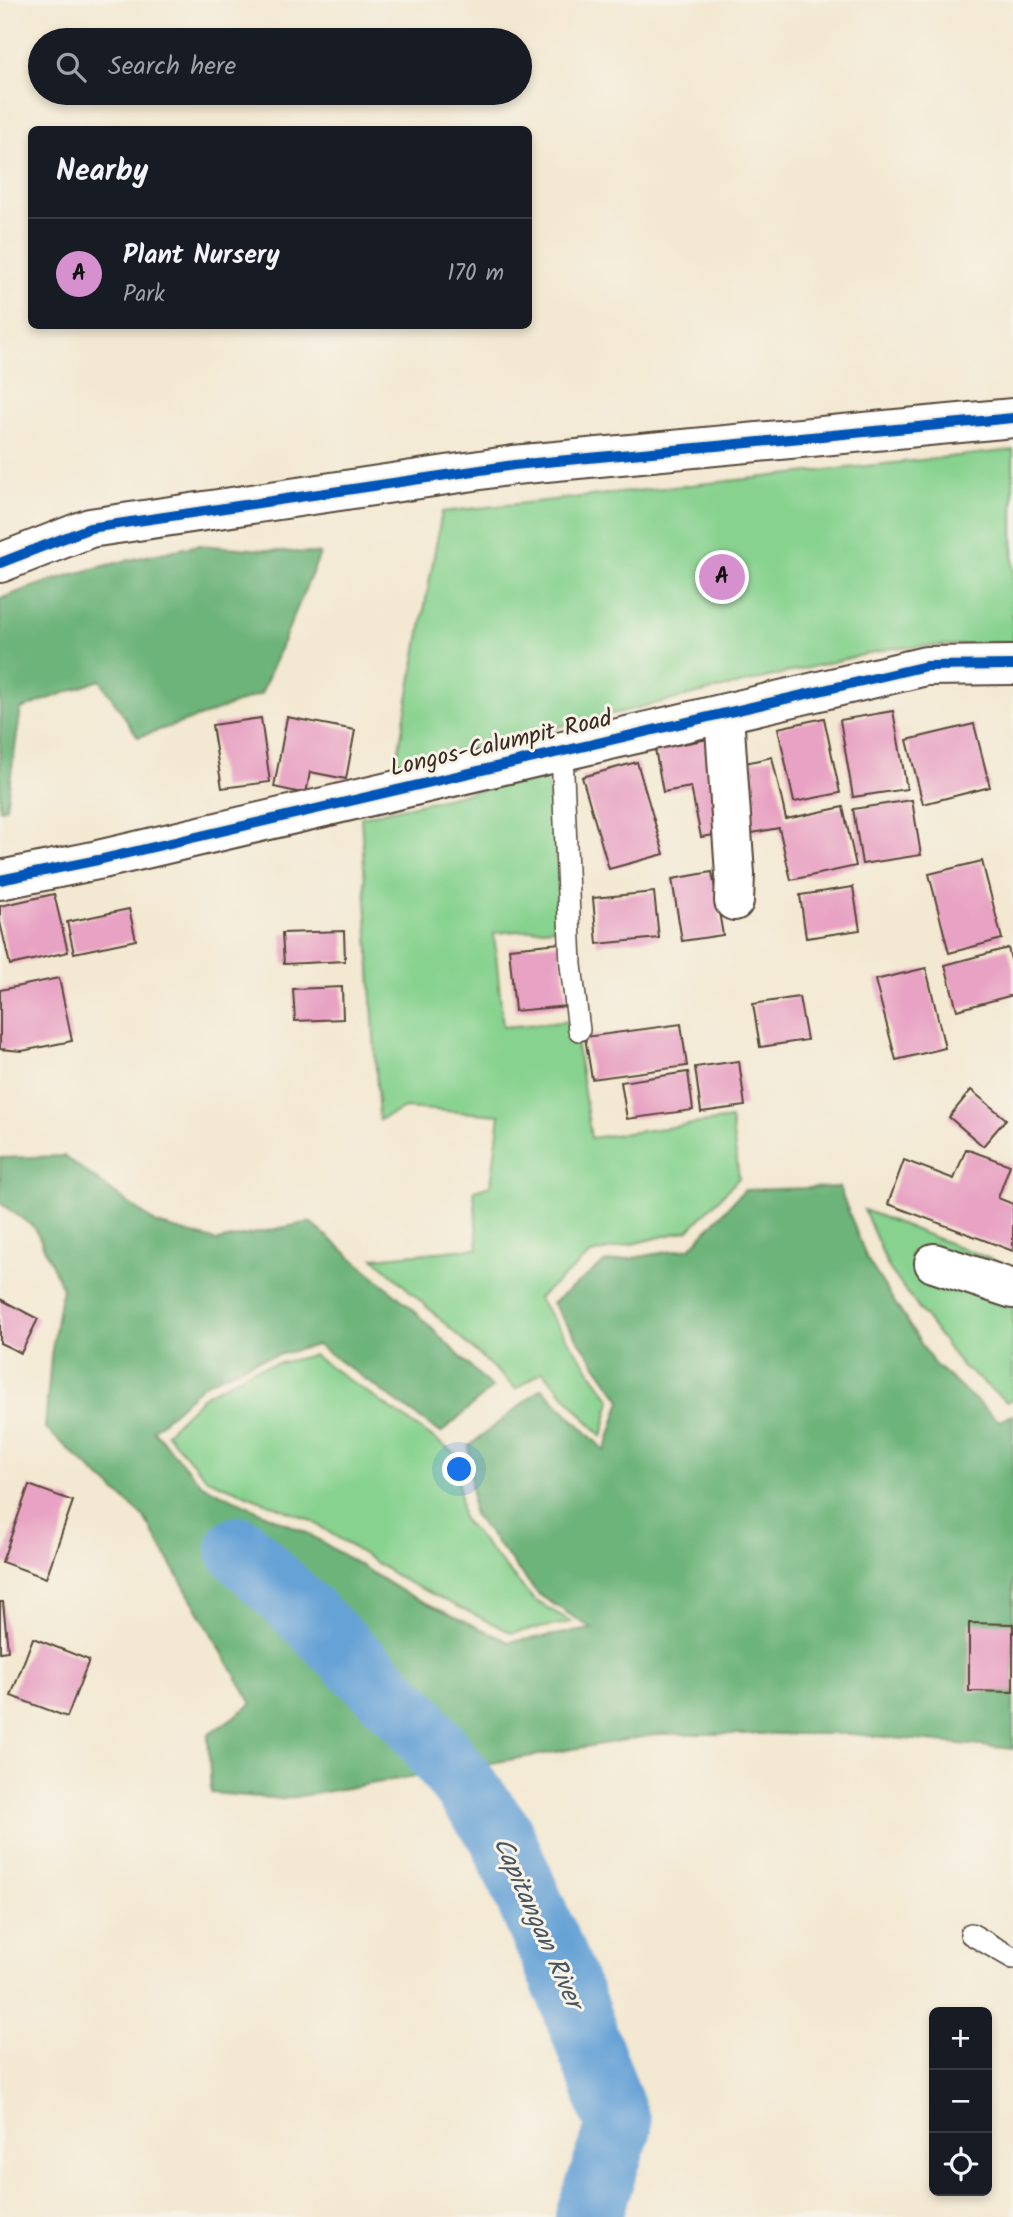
<!DOCTYPE html>
<html lang="en">
<head>
<meta charset="utf-8">
<style>
  :root { --surface:#171b24; --page:#242831; --text:#f1f3f6; --muted:#9ea1a6; --line:#363941; --accent:#d690ce }
  body { margin:0; font-family:Kalam,sans-serif; background:var(--page); color:var(--text) }
  .controls { position:absolute; right:21px; bottom:21px; display:grid; overflow:hidden; border-radius:10px; box-shadow:0 4px 10px #0003 }
  .controls button { width:63px; height:63px; display:grid; place-items:center; padding:0; border:0; border-bottom:2px solid var(--line); background:var(--surface); color:var(--text); font:35px sans-serif }
  .you { position:absolute; left:460px; top:1470px; width:24px; height:24px; margin:-18px; border:5px solid #fff; border-radius:50%; background:#1a73e8; box-shadow:0 0 0 10px #1a73e833 }
  .badge { display:grid; place-items:center; width:46px; height:46px; border-radius:50%; background:var(--accent); color:#111; font-size:23px; font-weight:700 }
  .pin { position:absolute; translate:-50% -50%; border:4px solid #fff; box-shadow:0 2px 7px #0006 }
  .list { margin:0; padding:0; list-style:none }
  h2 { display:flex; justify-content:space-between; align-items:center; height:91px; margin:0; padding:0 28px; font-size:30px }
  h2 small { font-size:23px; font-weight:400; color:var(--muted) }
  .list li { display:grid; grid-template-columns:46px 1fr auto; gap:21px; align-items:center; box-sizing:border-box; height:112px; padding:0 28px; border-top:2px solid var(--line) }
  .list b { display:block; font-size:26px; white-space:nowrap }
  .list p { margin:0; font-size:23px; white-space:nowrap; color:var(--muted) }
  .list em { font-size:23px; font-style:normal; color:var(--muted) }
  .icon { flex:none; width:38px; height:38px; fill:none; stroke:currentColor; stroke-width:2; stroke-linecap:round; stroke-linejoin:round }
  .map { position:relative; flex:none; width:1013px; height:2217px; overflow:hidden }
  .search { position:absolute; background:var(--surface); box-shadow:0 4px 10px #0003; left:28px; top:28px; width:504px; height:77px; display:flex; align-items:center; gap:18px; box-sizing:border-box; padding:0 24px; border-radius:38px; color:var(--muted); font-size:26px }
  .panel { position:absolute; background:var(--surface); box-shadow:0 4px 10px #0003; left:28px; top:126px; width:504px; height:203px; border-radius:10px }
  .map>svg:first-child { display:block }
</style>
</head>
<body>
<div class="map">
<svg width="1013" height="2217" viewBox="0 0 1013 2217">
  <rect width="100%" height="100%" fill="#f7f3e8"/>
  <filter id="ink" filterUnits="userSpaceOnUse"><feTurbulence type="fractalNoise" baseFrequency=".0143" numOctaves="2"/><feDisplacementMap in="SourceGraphic" scale="14" xChannelSelector="R" yChannelSelector="G"/><feConvolveMatrix kernelMatrix="1 2 1 2 8 2 1 2 1" color-interpolation-filters="sRGB"/></filter>
  <filter id="wash" filterUnits="userSpaceOnUse"><feTurbulence type="fractalNoise" baseFrequency=".00686" numOctaves="4" result="noise"/><feDisplacementMap in="SourceGraphic" scale="28" xChannelSelector="R" yChannelSelector="G"/><feGaussianBlur stdDeviation="1.57" result="paint"/><feColorMatrix in="noise" values="0 0 0 0 0 0 0 0 0 0 0 0 0 0 0 0 0 1.4 0 .05"/><feComposite in="paint" operator="in"/></filter>
  <g filter="url(#wash)">
    <rect width="100%" height="100%" fill="#f3e8d1"/>
    <!-- green -->
    <g fill="#87d28f" stroke="#617e56" stroke-width="2">
      <path d="M 1013,450 L 1013,642 L 892,648 L 396,765 L 442,512 Z"/>
      <path d="M 547,775 L 564,927 L 494,933 L 503,1027 L 573,1021 L 591,1138 L 731,1119 L 739,1178 L 689,1230 L 591,1254 L 538,1298 L 611,1400 L 602,1437 L 543,1371 L 516,1389 L 374,1258 L 478,1248 L 474,1190 L 491,1185 L 500,1115 L 405,1108 L 379,1120 L 361,817 Z"/>
      <path d="M 864,1210 L 1013,1268 L 1013,1399 L 1007,1402 L 960,1364 L 889,1268 Z"/>
      <path d="M 313,1355 L 456,1454 L 462,1518 L 534,1600 L 572,1622 L 512,1633 L 403,1580 L 310,1520 L 207,1479 L 166,1433 L 205,1395 L 254,1369 Z"/>
    </g>
    <!-- forest -->
    <g fill="#6db47a" stroke="#546f4c" stroke-width="2">
      <path d="M 199,545 L 320,554 L 261,694 L 205,715 L 138,737 L 100,680 L 21,709 L 6,807 L 0,810 L 0,599 C 64,573 131,559 199,545 Z"/>
      <path d="M 64,1156 L 157,1224 L 217,1241 L 310,1222 L 408,1305 L 492,1388 L 441,1433 L 317,1345 L 254,1361 L 204,1384 L 153,1430 L 202,1485 L 309,1534 L 403,1592 L 509,1642 L 592,1629 L 538,1594 L 473,1514 L 469,1446 L 542,1388 L 605,1451 L 621,1400 L 552,1303 L 604,1263 L 690,1248 L 744,1190 L 839,1187 L 867,1259 L 934,1364 L 999,1421 L 1013,1415 L 1013,1749 L 852,1734 L 660,1734 L 283,1799 L 211,1793 L 208,1735 L 252,1704 L 144,1517 L 45,1428 L 51,1356 L 62,1287 L 35,1228 L 0,1203 L 0,1158 Z"/>
    </g>
    <g fill="none" stroke-linecap="round" stroke-linejoin="round">
      <!-- river -->
      <path stroke="#66a2d6" stroke-width="66" d="M 239,1549 L 413,1718 L 500,1833 L 571,1997 L 619,2127 L 588,2217"/>
    </g>
    <g id="blocks">
      <!-- building -->
      <g fill="#e8a2c3">
        <path d="M 893,711 L 907,789 L 853,797 L 840,720 Z"/>
        <path d="M 287,717 L 355,730 L 346,779 L 310,772 L 306,794 L 274,787 Z"/>
        <path d="M 261,718 L 270,782 L 222,788 L 212,725 Z"/>
        <path d="M 824,718 L 840,793 L 794,802 L 778,728 Z"/>
        <path d="M 974,724 L 990,787 L 923,804 L 907,740 Z"/>
        <path d="M 709,739 L 727,833 L 701,837 L 691,787 L 663,792 L 655,749 Z"/>
        <path d="M 772,757 L 786,819 L 843,807 L 856,866 L 791,880 L 779,828 L 752,833 L 737,765 Z"/>
        <path d="M 637,762 L 664,854 L 609,869 L 582,777 Z"/>
        <path d="M 912,800 L 921,855 L 862,864 L 853,809 Z"/>
        <path d="M 982,861 L 1002,939 L 949,953 L 929,874 Z"/>
        <path d="M 712,872 L 723,935 L 682,941 L 672,879 Z"/>
        <path d="M 853,887 L 860,930 L 806,938 L 800,895 Z"/>
        <path d="M 654,892 L 659,938 L 597,944 L 593,898 Z"/>
        <path d="M 54,894 L 68,952 L 10,965 L 0,922 L 0,906 Z"/>
        <path d="M 129,909 L 136,940 L 74,953 L 67,922 Z"/>
        <path d="M 344,931 L 345,961 L 284,964 L 282,933 Z"/>
        <path d="M 560,943 L 567,1006 L 515,1011 L 509,948 Z"/>
        <path d="M 1008,948 L 1013,967 L 1013,995 L 957,1010 L 945,965 Z"/>
        <path d="M 926,968 L 945,1048 L 896,1060 L 875,980 Z"/>
        <path d="M 59,978 L 72,1041 L 22,1051 L 0,1049 L 0,990 Z"/>
        <path d="M 342,987 L 343,1019 L 295,1021 L 293,989 Z"/>
        <path d="M 799,997 L 807,1040 L 760,1047 L 753,1004 Z"/>
        <path d="M 681,1024 L 687,1066 L 592,1079 L 585,1037 Z"/>
        <path d="M 739,1061 L 745,1106 L 701,1112 L 695,1067 Z"/>
        <path d="M 688,1072 L 693,1110 L 627,1119 L 621,1082 Z"/>
        <path d="M 971,1090 L 1006,1119 L 983,1146 L 949,1117 Z"/>
        <path d="M 966,1149 L 1010,1165 L 998,1198 L 1013,1204 L 1013,1251 L 888,1204 L 904,1160 L 954,1179 Z"/>
        <path d="M 0,1299 L 38,1319 L 21,1353 L 0,1343 Z"/>
        <path d="M 29,1485 L 73,1501 L 46,1578 L 2,1562 Z"/>
        <path d="M 0,1602 L 3,1602 L 8,1651 L 0,1652 Z"/>
        <path d="M 969,1623 L 1013,1624 L 1013,1692 L 969,1691 Z"/>
        <path d="M 33,1638 L 89,1660 L 67,1717 L 11,1696 Z"/>
      </g>
    </g>
  </g>
  <g filter="url(#ink)">
    <use href="#blocks" fill-opacity="0" stroke="#574639" stroke-width="2"/>
    <g fill="none" stroke-linecap="round" stroke-linejoin="round">
      <defs>
        <g id="service">
          <path d="M 562,751 L 571,965 L 579,1030"/>
          <path d="M 971,1934 L 1013,1958"/>
        </g>
        <g id="minor">
          <path d="M 0,563 L 90,528 L 514,465 L 1013,418"/>
          <path d="M 724,714 L 735,874 L 734,901"/>
          <path d="M 934,1263 L 1013,1289"/>
        </g>
        <path id="tertiary" d="M 0,880 L 98,860 L 926,666 L 1013,665"/>
      </defs>
      <!-- service casing -->
      <use href="#service" stroke="#574639" stroke-width="24"/>
      <!-- minor casing -->
      <use href="#minor" stroke="#574639" stroke-width="42"/>
      <!-- tertiary casing -->
      <use href="#tertiary" stroke="#574639" stroke-width="42"/>
      <!-- service -->
      <use href="#service" stroke="#fff" stroke-width="21"/>
      <!-- minor -->
      <use href="#minor" stroke="#fff" stroke-width="38"/>
      <!-- tertiary -->
      <use href="#tertiary" stroke="#fff" stroke-width="38"/>
      <defs>
        <g id="cycleway">
          <path d="M 0,563 L 90,528 L 514,465 L 1013,418"/>
          <path d="M 0,880 L 98,860 L 926,666 L 1013,665"/>
        </g>
      </defs>
      <!-- cycleway casing -->
      <use href="#cycleway" stroke="#f7f3e8" stroke-width="15"/>
      <!-- cycleway -->
      <use href="#cycleway" stroke="#0057b8" stroke-width="10"/>
    </g>
  </g>
  <g text-anchor="middle" dominant-baseline="central" stroke-width="6" stroke-linejoin="round" paint-order="stroke">
    <!-- street labels -->
    <g font-size="24" fill="#3b2a1e" stroke="#f7f3e8">
      <text transform="translate(501 744) rotate(-13)">Longos-Calumpit Road</text>
    </g>
    <!-- water labels -->
    <g font-size="26" font-style="italic" fill="#4a545e" stroke="#f7f3e8">
      <text transform="translate(537 1923) rotate(66)">Capitangan River</text>
    </g>
  </g>
</svg>
<div class="controls">
<button>+</button>
<button>−</button>
<button><svg class="icon" aria-label="locate" viewBox="0 0 24 24"><circle cx="12" cy="12" r="6"/><path d="M12 2v4M12 18v4M2 12h4M18 12h4"/></svg></button>
</div>
<div class="you"></div>
<div class="pin badge" style="left:722px;top:577px">A</div>
<div class="search"><svg class="icon" aria-label="search" viewBox="0 0 24 24"><circle cx="10" cy="10" r="6"/><path d="M15 15l6 6"/></svg>Search here</div>
<section class="panel">
<h2>Nearby<small></small></h2>
<ul class="list">
<li><span class="badge">A</span><div><b>Plant Nursery</b><p>Park</p></div><em>170 m</em></li>
</ul>
</section>
</div>
</body>
</html>
